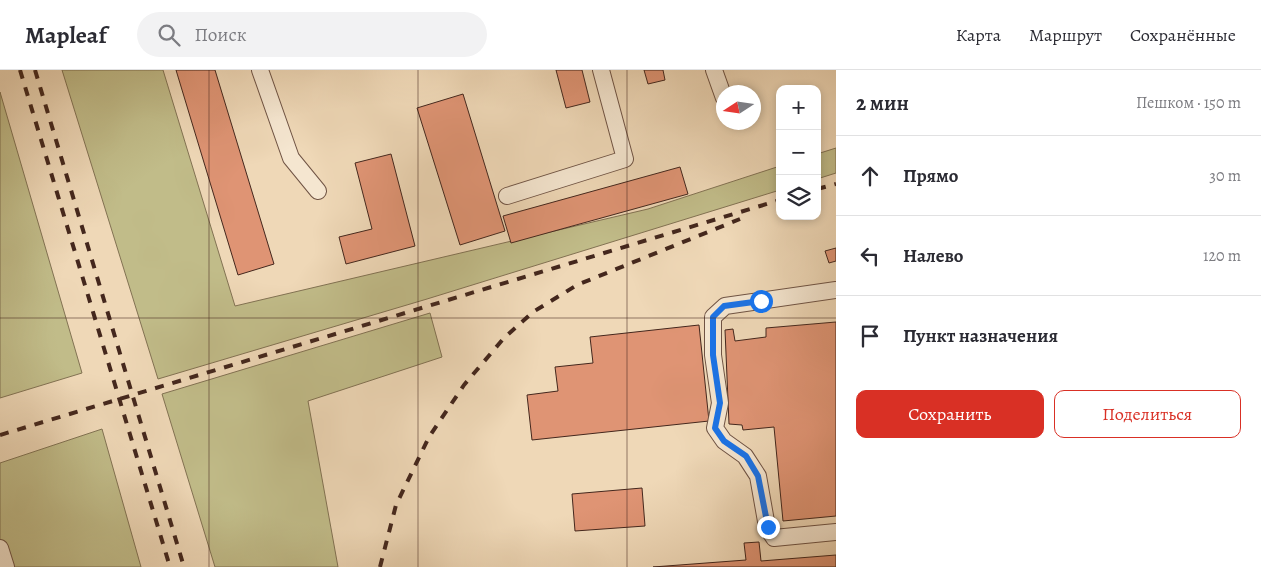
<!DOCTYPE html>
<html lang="ru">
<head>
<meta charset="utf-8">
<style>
  :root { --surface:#fff; --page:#f2f2f3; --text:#2b2b33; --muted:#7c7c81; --line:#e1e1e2; --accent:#d93025 }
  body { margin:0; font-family:Alegreya,serif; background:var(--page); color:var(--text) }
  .controls { position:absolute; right:15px; top:15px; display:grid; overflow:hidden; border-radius:10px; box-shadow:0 2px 8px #0003 }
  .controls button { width:45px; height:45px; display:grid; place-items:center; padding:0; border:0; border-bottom:1px solid var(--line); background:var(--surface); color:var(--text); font:25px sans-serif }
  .compass { position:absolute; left:716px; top:15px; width:45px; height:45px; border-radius:50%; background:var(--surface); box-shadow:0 2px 8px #0003; rotate:258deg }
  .stop { position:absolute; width:15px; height:15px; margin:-11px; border:4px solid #1a73e8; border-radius:50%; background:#fff }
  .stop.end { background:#1a73e8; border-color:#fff; box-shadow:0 1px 5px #0008 }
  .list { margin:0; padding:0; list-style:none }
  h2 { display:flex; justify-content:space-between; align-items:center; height:65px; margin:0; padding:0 20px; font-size:21px }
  h2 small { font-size:16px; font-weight:400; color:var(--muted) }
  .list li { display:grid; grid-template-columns:32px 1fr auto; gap:15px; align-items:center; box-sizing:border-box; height:80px; padding:0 20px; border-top:1px solid var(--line) }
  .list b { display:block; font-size:19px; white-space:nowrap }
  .list em { font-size:16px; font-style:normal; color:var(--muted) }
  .actions { display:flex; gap:10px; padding:15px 20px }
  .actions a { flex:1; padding:11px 0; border:1px solid var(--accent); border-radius:10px; text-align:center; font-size:18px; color:var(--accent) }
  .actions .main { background:var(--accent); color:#fff }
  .icon { flex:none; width:28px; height:28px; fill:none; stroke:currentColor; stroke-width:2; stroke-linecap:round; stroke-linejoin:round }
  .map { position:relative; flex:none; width:836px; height:497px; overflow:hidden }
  header { display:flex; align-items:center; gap:30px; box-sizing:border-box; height:70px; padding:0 25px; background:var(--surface); border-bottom:1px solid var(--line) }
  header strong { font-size:24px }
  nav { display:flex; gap:28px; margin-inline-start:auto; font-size:18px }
  .search { width:350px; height:45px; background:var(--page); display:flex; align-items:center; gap:12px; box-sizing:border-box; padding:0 18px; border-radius:28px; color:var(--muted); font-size:19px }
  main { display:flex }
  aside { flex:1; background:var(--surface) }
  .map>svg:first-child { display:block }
</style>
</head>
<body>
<header>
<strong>Mapleaf</strong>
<div class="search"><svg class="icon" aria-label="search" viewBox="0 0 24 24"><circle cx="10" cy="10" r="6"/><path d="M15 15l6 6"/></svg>Поиск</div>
<nav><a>Карта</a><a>Маршрут</a><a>Сохранённые</a></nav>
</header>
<main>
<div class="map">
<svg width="836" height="497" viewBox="0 0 836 497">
  <rect width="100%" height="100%" fill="#efd8b7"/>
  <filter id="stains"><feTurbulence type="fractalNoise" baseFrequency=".004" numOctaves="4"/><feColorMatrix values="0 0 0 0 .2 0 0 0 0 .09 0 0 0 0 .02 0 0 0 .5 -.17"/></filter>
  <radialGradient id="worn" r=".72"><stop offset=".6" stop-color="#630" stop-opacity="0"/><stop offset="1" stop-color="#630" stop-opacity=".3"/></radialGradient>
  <!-- green -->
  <g fill="#c1bc89" stroke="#827253">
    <path d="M 62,0 L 163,0 L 235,236 L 648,139 L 780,96 L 780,120 L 427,229 L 158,309 Z"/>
    <path d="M 0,22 L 82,303 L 0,328 Z"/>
    <path d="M 836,78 L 836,103 L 817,109 L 817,84 Z"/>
    <path d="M 430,243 L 442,287 L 308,331 L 338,497 L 215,497 L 162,324 Z"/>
    <path d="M 102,359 L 141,497 L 0,497 L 0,393 Z"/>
  </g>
  <!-- building -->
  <g fill="#df9474" stroke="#44271d">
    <path d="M 176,0 L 215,0 L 274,194 L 238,205 Z"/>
    <path d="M 556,0 L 582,0 L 590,32 L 566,38 Z"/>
    <path d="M 644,0 L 663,0 L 665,10 L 648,14 Z"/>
    <path d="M 463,24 L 505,161 L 460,175 L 417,38 Z"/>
    <path d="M 391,84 L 415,176 L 346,194 L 339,167 L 372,159 L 355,93 Z"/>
    <path d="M 680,97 L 688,124 L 511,173 L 503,146 Z"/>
    <path d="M 836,178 L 836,191 L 829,193 L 825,181 Z"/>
    <path d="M 836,252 L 836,446 L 783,451 L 774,357 L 743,360 L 742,355 L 729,354 L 725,260 L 733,259 L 735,271 L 766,267 L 766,258 Z"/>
    <path d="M 699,255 L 709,351 L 532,370 L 527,325 L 558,321 L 555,297 L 593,293 L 590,267 Z"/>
    <path d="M 642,418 L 645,456 L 575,461 L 572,424 Z"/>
    <path d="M 759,472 L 761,491 L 836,485 L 836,497 L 653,497 L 746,490 L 744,473 Z"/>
  </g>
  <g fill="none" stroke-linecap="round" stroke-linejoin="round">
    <defs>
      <g id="minor">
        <path d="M 260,0 L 291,88 L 318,121"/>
        <path d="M 714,0 L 724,28"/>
        <path d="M 507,126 L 625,89 L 601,0"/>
        <path d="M 836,220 L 725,236 L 713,247 L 713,285 L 720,333 L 715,358 L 724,371 L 745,386 L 758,406 L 767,457 L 774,468 L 836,462"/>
        <path d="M 0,478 L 6,497"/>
      </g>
    </defs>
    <!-- minor casing -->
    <use href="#minor" stroke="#6f5344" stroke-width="18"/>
    <!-- minor -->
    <use href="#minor" stroke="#f5e6d0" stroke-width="16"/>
    <!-- rail -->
    <g stroke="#44271d" stroke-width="4" stroke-dasharray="9 9" stroke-linecap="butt">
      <path d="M 20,0 L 170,497"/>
      <path d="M 35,0 L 184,497"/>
      <path d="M 817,119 L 836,114"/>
      <path d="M 0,365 L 780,130"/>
      <path d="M 380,497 L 396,435 L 429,367 L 464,315 L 504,268 L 533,242 L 577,215 L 740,149"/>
    </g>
  </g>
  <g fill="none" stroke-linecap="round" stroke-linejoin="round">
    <!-- route -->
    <path stroke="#1a73e8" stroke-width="6" d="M 761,231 L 724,236 L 713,247 L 713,285 L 720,333 L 715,358 L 724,371 L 746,386 L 758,406 L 768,457"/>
  </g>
  <!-- grid -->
  <path fill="none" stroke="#44271d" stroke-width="1" stroke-opacity="0.55" d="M 209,0 L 209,497M 418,0 L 418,497M 627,0 L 627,497M 0,248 L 836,248"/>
  <rect width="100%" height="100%" filter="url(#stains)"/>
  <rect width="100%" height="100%" fill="url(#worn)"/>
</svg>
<div class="controls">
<button>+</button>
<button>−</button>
<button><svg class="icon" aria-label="layers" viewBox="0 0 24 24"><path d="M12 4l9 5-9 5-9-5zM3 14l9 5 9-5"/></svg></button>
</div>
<svg class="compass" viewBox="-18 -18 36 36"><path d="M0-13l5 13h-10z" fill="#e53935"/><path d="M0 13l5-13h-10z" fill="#7c7c81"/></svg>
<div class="stop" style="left:761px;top:231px"></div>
<div class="stop end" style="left:768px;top:457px"></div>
</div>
<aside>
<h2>2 мин<small>Пешком · 150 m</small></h2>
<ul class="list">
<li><svg class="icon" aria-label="ahead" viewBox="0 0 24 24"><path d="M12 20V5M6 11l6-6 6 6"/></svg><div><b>Прямо</b></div><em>30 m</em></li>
<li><svg class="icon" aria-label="left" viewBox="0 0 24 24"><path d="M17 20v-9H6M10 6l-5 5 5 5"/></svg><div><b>Налево</b></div><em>120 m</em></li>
<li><svg class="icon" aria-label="arrive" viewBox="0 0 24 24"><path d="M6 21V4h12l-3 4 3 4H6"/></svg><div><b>Пункт назначения</b></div></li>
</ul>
<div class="actions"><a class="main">Сохранить</a><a>Поделиться</a></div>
</aside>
</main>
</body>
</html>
